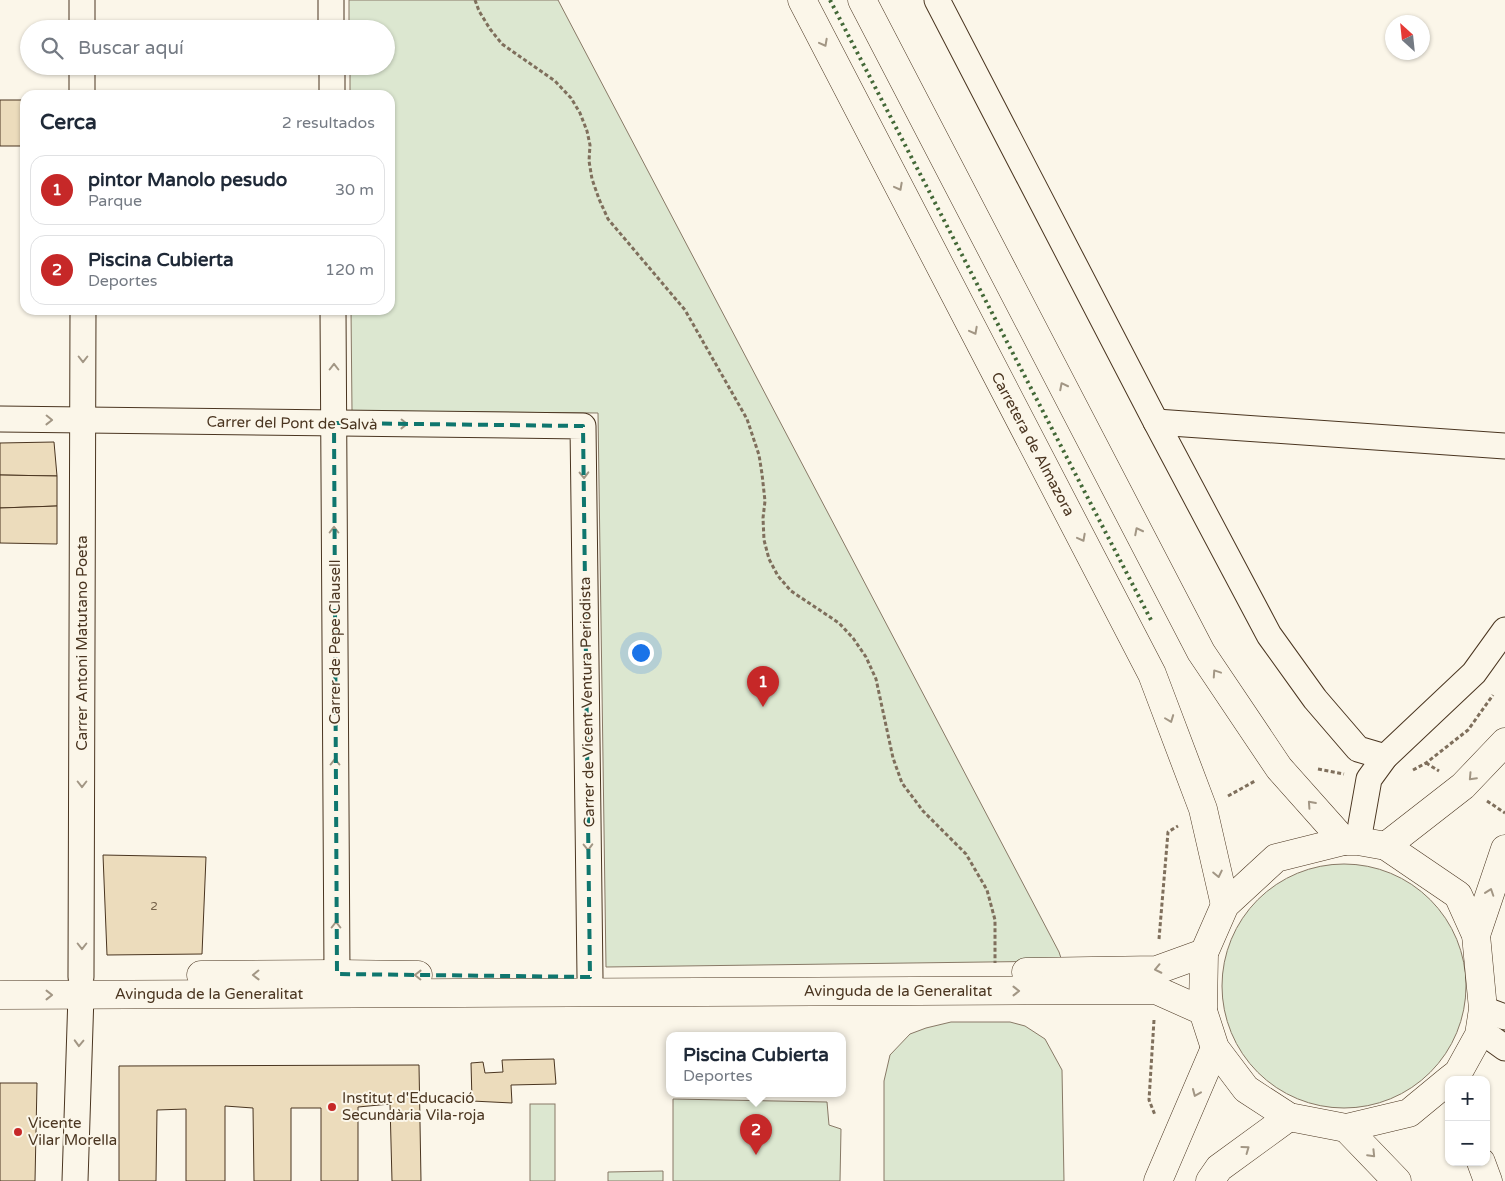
<!DOCTYPE html>
<html lang="es">
<head>
<meta charset="utf-8">
<style>
  :root { --surface:#fff; --page:#f6f6f7; --text:#1f2937; --muted:#747a83; --line:#e0e1e3; --accent:#c62828 }
  body { margin:0; font-family:"Varela Round",sans-serif; background:var(--page); color:var(--text) }
  .controls { position:absolute; right:15px; bottom:15px; display:grid; overflow:hidden; border-radius:10px; box-shadow:0 1px 4px #0004 }
  .controls button { width:45px; height:45px; display:grid; place-items:center; padding:0; border:0; border-bottom:1px solid var(--line); background:var(--surface); color:var(--text); font:25px sans-serif }
  .compass { position:absolute; left:1385px; top:15px; width:45px; height:45px; border-radius:50%; background:var(--surface); box-shadow:0 1px 4px #0004; rotate:333deg }
  .you { position:absolute; left:640px; top:652px; width:18px; height:18px; margin:-12px; border:4px solid #fff; border-radius:50%; background:#1a73e8; box-shadow:0 0 0 8px #1a73e833 }
  .badge { display:grid; place-items:center; width:32px; height:32px; border-radius:50%; background:var(--accent); color:#fff; font-size:16px; font-weight:700 }
  .pin { position:absolute; translate:-50% -41px; filter:drop-shadow(0 1px 2px #0008) }
  .pin::after { content:''; position:absolute; top:26px; width:18px; height:15px; background:inherit; clip-path:polygon(0 0,100% 0,50% 100%) }
  .popup { position:absolute; left:666px; top:1032px; width:180px; height:65px; box-sizing:border-box; display:grid; place-content:center; border-radius:10px; background:var(--surface); filter:drop-shadow(0 1px 4px #0005); font-size:16px; white-space:nowrap; color:var(--muted) }
  .popup b { font-size:19px; color:var(--text) }
  .popup::after { content:''; position:absolute; left:50%; top:100%; margin-left:-10px; border:10px solid transparent; border-top-color:var(--surface) }
  .list { margin:0; padding:0; list-style:none }
  h2 { display:flex; justify-content:space-between; align-items:center; height:65px; margin:0; padding:0 20px; font-size:21px }
  h2 small { font-size:16px; font-weight:400; color:var(--muted) }
  .list li { display:grid; grid-template-columns:32px 1fr auto; gap:15px; align-items:center; box-sizing:border-box; height:70px; margin:0 10px 10px; padding:0 10px; border:1px solid var(--line); border-radius:15px }
  .list b { display:block; font-size:19px; white-space:nowrap }
  .list p { margin:0; font-size:16px; white-space:nowrap; color:var(--muted) }
  .list em { font-size:16px; font-style:normal; color:var(--muted) }
  .icon { flex:none; width:28px; height:28px; fill:none; stroke:currentColor; stroke-width:2; stroke-linecap:round; stroke-linejoin:round }
  .map { position:relative; flex:none; width:1505px; height:1181px; overflow:hidden }
  .search { position:absolute; background:var(--surface); box-shadow:0 1px 4px #0004; left:20px; top:20px; width:375px; height:55px; display:flex; align-items:center; gap:12px; box-sizing:border-box; padding:0 18px; border-radius:28px; color:var(--muted); font-size:19px }
  .panel { position:absolute; background:var(--surface); box-shadow:0 1px 4px #0004; left:20px; top:90px; width:375px; height:225px; border-radius:15px }
  .map>svg:first-child { display:block }
</style>
</head>
<body>
<div class="map">
<svg width="1505" height="1181" viewBox="0 0 1505 1181">
  <rect width="100%" height="100%" fill="#fbf6e9"/>
  <!-- green -->
  <g fill="#dce7d0" stroke="#887966">
    <path d="M 349,0 L 558,0 L 1059,952 L 1062,961 L 606,967 L 598,413 L 352,411 L 351,310 L 390,310 L 390,95 L 350,95 L 350,66 L 386,66 L 386,29 L 349,29 Z"/>
    <circle cx="1344" cy="986" r="122"/>
    <path d="M 951,1022 L 1010,1022 L 1025,1026 L 1045,1039 L 1062,1070 L 1064,1181 L 884,1181 L 884,1081 L 890,1055 L 910,1034 L 926,1028 Z"/>
    <path d="M 673,1099 L 827,1102 L 829,1125 L 841,1129 L 840,1181 L 673,1181 Z"/>
    <rect x="530" y="1104" width="25" height="77"/>
    <path d="M 663,1171 L 663,1181 L 608,1181 L 608,1172 Z"/>
  </g>
  <!-- building -->
  <g fill="#ecdcbc" stroke="#4a3520">
    <rect x="0" y="100" width="25" height="46"/>
    <path d="M 54,442 L 57,476 L 0,475 L 0,443 Z"/>
    <path d="M 0,475 L 57,476 L 57,506 L 0,508 Z"/>
    <path d="M 57,506 L 57,544 L 0,543 L 0,508 Z"/>
    <path d="M 103,855 L 206,857 L 202,954 L 107,955 Z"/>
    <path d="M 554,1059 L 556,1084 L 511,1085 L 512,1103 L 472,1101 L 471,1063 L 483,1062 L 485,1073 L 503,1072 L 502,1060 Z"/>
    <path d="M 419,1065 L 421,1181 L 392,1181 L 390,1104 L 358,1107 L 358,1181 L 321,1181 L 321,1108 L 291,1108 L 291,1181 L 254,1181 L 253,1108 L 225,1106 L 225,1181 L 186,1181 L 186,1109 L 157,1110 L 156,1181 L 119,1181 L 119,1066 Z"/>
    <path d="M 0,1083 L 37,1083 L 35,1181 L 0,1181 Z"/>
  </g>
  <g fill="none" stroke-linecap="round" stroke-linejoin="round">
    <defs>
      <g id="street">
        <path d="M 82,0 L 82,29"/>
        <path d="M 331,0 L 331,29"/>
        <path d="M 937,0 L 1156,422 L 1269,635 L 1315,699 L 1358,749 L 1385,757"/>
        <path d="M 82,66 L 82,95"/>
        <path d="M 332,66 L 332,95"/>
        <path d="M 333,310 L 337,974"/>
        <path d="M 0,419 L 583,426 L 590,977"/>
        <path d="M 1156,422 L 1505,446"/>
        <path d="M 1358,841 L 1369,779 L 1385,757 L 1474,673 L 1505,630"/>
        <path d="M 81,977 L 83,310"/>
        <path d="M 1483,1009 L 1505,1017"/>
        <path d="M 1480,1030 L 1505,1048"/>
        <path d="M 75,1181 L 81,995"/>
      </g>
      <g id="secondary">
        <path d="M 1386,846 L 1463,786 L 1505,742"/>
        <path d="M 1476,935 L 1505,849"/>
        <path d="M 1026,972 L 1157,970 L 1204,953"/>
        <path d="M 201,975 L 337,974 L 418,975"/>
        <path d="M 0,995 L 1156,990 L 1203,1011"/>
        <path d="M 1158,1181 L 1215,1048"/>
        <path d="M 1210,1181 L 1219,1168 L 1289,1117"/>
      </g>
      <g id="primary">
        <path d="M 802,0 L 1152,674 L 1203,809 L 1225,905"/>
        <path d="M 862,0 L 1201,652 L 1279,768 L 1344,841"/>
        <path d="M 1449,1080 L 1409,1113 L 1346,1128 L 1289,1117 L 1246,1089 L 1215,1048 L 1203,1011 L 1204,953 L 1225,905 L 1276,858 L 1344,841 L 1358,841 L 1386,846 L 1458,895 L 1476,935 L 1483,1009 L 1479,1035 L 1458,1073 L 1449,1080"/>
        <path d="M 1346,1128 L 1397,1181"/>
        <path d="M 1481,1162 L 1488,1181"/>
      </g>
    </defs>
    <!-- street casing -->
    <use href="#street" stroke="#4a3520" stroke-width="27"/>
    <!-- secondary casing -->
    <use href="#secondary" stroke="#4a3520" stroke-width="29"/>
    <!-- primary casing -->
    <use href="#primary" stroke="#4a3520" stroke-width="29"/>
    <!-- path -->
    <g stroke="#7f6f5c" stroke-width="3" stroke-dasharray="4 2.5" stroke-linecap="butt">
      <path d="M 475,0 L 479,11 L 490,29 L 502,44 L 555,81 L 571,98 L 580,113 L 587,131 L 590,145 L 589,161 L 592,179 L 599,199 L 608,219 L 685,310 L 747,419 L 759,455 L 762,474 L 765,501 L 763,518 L 764,540 L 769,559 L 778,576 L 791,591 L 839,623 L 853,638 L 866,657 L 876,679 L 893,758 L 902,783 L 923,811 L 966,854 L 987,890 L 995,920 L 995,963"/>
      <path d="M 1426,763 L 1439,771"/>
      <path d="M 1318,769 L 1344,774"/>
      <path d="M 1413,770 L 1426,763 L 1468,730 L 1493,695"/>
      <path d="M 1228,796 L 1255,781"/>
      <path d="M 1487,801 L 1505,813"/>
      <path d="M 1159,939 L 1168,832 L 1178,826"/>
      <path d="M 1154,1020 L 1149,1100 L 1155,1115"/>
    </g>
    <!-- street -->
    <use href="#street" stroke="#fbf6e9" stroke-width="25"/>
    <!-- secondary -->
    <use href="#secondary" stroke="#fbf6e9" stroke-width="28"/>
    <!-- primary -->
    <use href="#primary" stroke="#fbf6e9" stroke-width="28"/>
    <!-- hedge -->
    <path stroke="#436837" stroke-width="4" stroke-dasharray="2.5 4" stroke-linecap="butt" d="M 830,0 L 1151,620"/>
  </g>
  <!-- one-way arrows -->
  <defs><path id="oneway-chevron" d="M-2-3.5L2.5 0L-2 3.5" fill="none" stroke-width="1.6" stroke-linecap="round" stroke-linejoin="round" transform="scale(1.25)"/></defs>
  <g stroke="#a29684">
    <use href="#oneway-chevron" transform="translate(824 43) rotate(62)"/>
    <use href="#oneway-chevron" transform="translate(899 187) rotate(62)"/>
    <use href="#oneway-chevron" transform="translate(974 331) rotate(62)"/>
    <use href="#oneway-chevron" transform="translate(83 359) rotate(90)"/>
    <use href="#oneway-chevron" transform="translate(334 367) rotate(-90)"/>
    <use href="#oneway-chevron" transform="translate(1063 386) rotate(-117)"/>
    <use href="#oneway-chevron" transform="translate(49 420) rotate(1)"/>
    <use href="#oneway-chevron" transform="translate(404 424) rotate(1)"/>
    <use href="#oneway-chevron" transform="translate(584 475) rotate(89)"/>
    <use href="#oneway-chevron" transform="translate(334 530) rotate(-90)"/>
    <use href="#oneway-chevron" transform="translate(1138 531) rotate(-117)"/>
    <use href="#oneway-chevron" transform="translate(1082 538) rotate(62)"/>
    <use href="#oneway-chevron" transform="translate(1216 673) rotate(-124)"/>
    <use href="#oneway-chevron" transform="translate(1170 719) rotate(69)"/>
    <use href="#oneway-chevron" transform="translate(335 762) rotate(-90)"/>
    <use href="#oneway-chevron" transform="translate(1472 777) rotate(133)"/>
    <use href="#oneway-chevron" transform="translate(82 784) rotate(90)"/>
    <use href="#oneway-chevron" transform="translate(1311 804) rotate(-132)"/>
    <use href="#oneway-chevron" transform="translate(588 847) rotate(89)"/>
    <use href="#oneway-chevron" transform="translate(1218 874) rotate(78)"/>
    <use href="#oneway-chevron" transform="translate(1490 892) rotate(-71)"/>
    <use href="#oneway-chevron" transform="translate(336 925) rotate(-90)"/>
    <use href="#oneway-chevron" transform="translate(82 946) rotate(90)"/>
    <use href="#oneway-chevron" transform="translate(1158 969) rotate(168)"/>
    <use href="#oneway-chevron" transform="translate(256 975) rotate(179)"/>
    <use href="#oneway-chevron" transform="translate(418 975) rotate(-179)"/>
    <use href="#oneway-chevron" transform="translate(1016 991)"/>
    <use href="#oneway-chevron" transform="translate(49 995)"/>
    <use href="#oneway-chevron" transform="translate(79 1043) rotate(92)"/>
    <use href="#oneway-chevron" transform="translate(1196 1093) rotate(113)"/>
    <use href="#oneway-chevron" transform="translate(1246 1149) rotate(-36)"/>
    <use href="#oneway-chevron" transform="translate(1372 1154) rotate(46)"/>
  </g>
  <!-- marked area -->
  <path fill="none" stroke="#0f766e" stroke-width="4" stroke-dasharray="10 6" stroke-linejoin="round" d="M 334,423 L 583,426 L 590,977 L 337,974 Z"/>
  <!-- markers -->
  <g fill="#c62828" stroke="#fbf6e9" stroke-width="2">
    <circle cx="332" cy="1107" r="5"/>
    <circle cx="18" cy="1132" r="5"/>
  </g>
  <g text-anchor="middle" dominant-baseline="central" stroke-width="4" stroke-linejoin="round" paint-order="stroke">
    <!-- number labels -->
    <g font-size="12" fill="#725f47">
      <text x="154" y="906">2</text>
    </g>
    <!-- street labels -->
    <g font-size="15" fill="#4a3520" stroke="#fbf6e9">
      <text transform="translate(292 423) rotate(1)">Carrer del Pont de Salvà</text>
      <text transform="translate(1033 444) rotate(62)">Carretera de Almazora</text>
      <text transform="translate(335 642) rotate(-90)">Carrer de Pepe Clausell</text>
      <text transform="translate(82 643) rotate(-90)">Carrer Antoni Matutano Poeta</text>
      <text transform="translate(587 702) rotate(-91)">Carrer de Vicent Ventura Periodista</text>
      <text x="898" y="991">Avinguda de la Generalitat</text>
      <text x="209" y="994">Avinguda de la Generalitat</text>
    </g>
    <!-- poi labels -->
    <g font-size="15" fill="#4a3520" stroke="#fbf6e9" text-anchor="start">
      <text x="342" y="1098">Institut d'Educació<tspan x="342" dy="17">Secundària Vila-roja</tspan></text>
      <text x="28" y="1123">Vicente<tspan x="28" dy="17">Vilar Morella</tspan></text>
    </g>
  </g>
</svg>
<div class="controls">
<button>+</button>
<button>−</button>
</div>
<svg class="compass" viewBox="-18 -18 36 36"><path d="M0-13l5 13h-10z" fill="#e53935"/><path d="M0 13l5-13h-10z" fill="#747a83"/></svg>
<div class="you"></div>
<div class="pin badge" style="left:763px;top:707px">1</div>
<div class="pin badge" style="left:756px;top:1155px">2</div>
<div class="popup"><b>Piscina Cubierta</b>Deportes</div>
<div class="search"><svg class="icon" aria-label="search" viewBox="0 0 24 24"><circle cx="10" cy="10" r="6"/><path d="M15 15l6 6"/></svg>Buscar aquí</div>
<section class="panel">
<h2>Cerca<small>2 resultados</small></h2>
<ul class="list">
<li><span class="badge">1</span><div><b>pintor Manolo pesudo</b><p>Parque</p></div><em>30 m</em></li>
<li><span class="badge">2</span><div><b>Piscina Cubierta</b><p>Deportes</p></div><em>120 m</em></li>
</ul>
</section>
</div>
</body>
</html>
